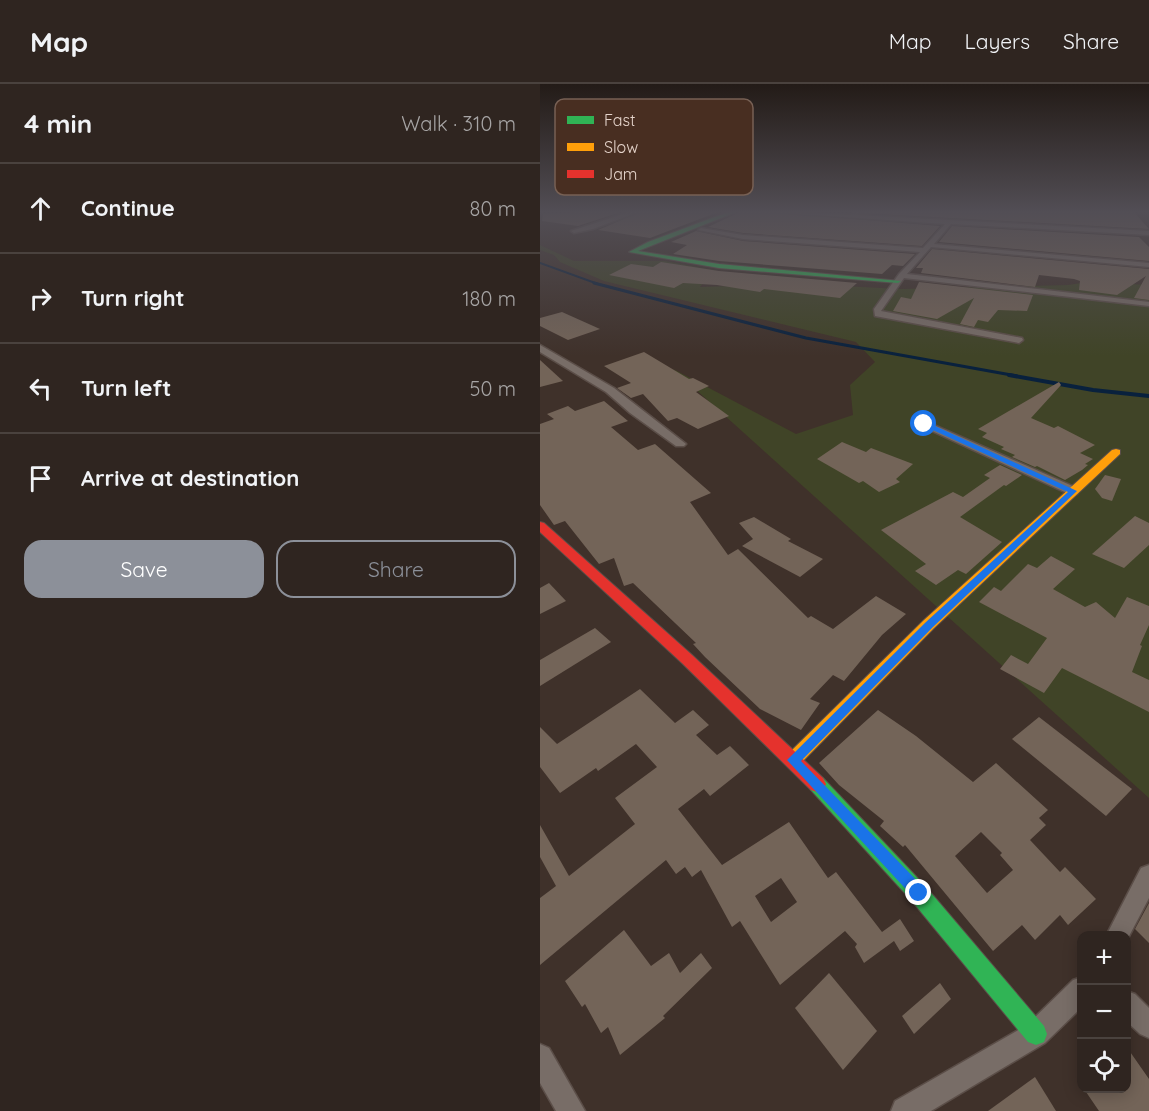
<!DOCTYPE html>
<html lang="en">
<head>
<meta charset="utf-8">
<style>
  :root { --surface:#2f2520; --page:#372d29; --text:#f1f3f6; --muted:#a7a5a5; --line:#4a423e; --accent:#8c9099 }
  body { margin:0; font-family:Quicksand,sans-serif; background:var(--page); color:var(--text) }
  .controls { position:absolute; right:18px; bottom:18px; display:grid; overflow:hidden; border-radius:12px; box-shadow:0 3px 15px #0003 }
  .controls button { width:54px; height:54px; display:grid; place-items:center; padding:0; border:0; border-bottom:2px solid var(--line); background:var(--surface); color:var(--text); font:30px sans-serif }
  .stop { position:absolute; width:18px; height:18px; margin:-14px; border:4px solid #1a73e8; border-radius:50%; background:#fff }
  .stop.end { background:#1a73e8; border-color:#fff; box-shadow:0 2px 6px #0008 }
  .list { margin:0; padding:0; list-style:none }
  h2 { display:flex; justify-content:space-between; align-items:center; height:78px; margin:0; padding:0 24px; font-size:26px }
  h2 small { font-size:20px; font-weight:400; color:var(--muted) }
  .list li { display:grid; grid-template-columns:39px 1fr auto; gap:18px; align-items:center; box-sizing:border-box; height:90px; padding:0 24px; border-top:2px solid var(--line) }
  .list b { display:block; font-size:22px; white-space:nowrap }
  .list em { font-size:20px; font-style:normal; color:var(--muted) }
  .actions { display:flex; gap:12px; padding:18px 24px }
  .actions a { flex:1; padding:14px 0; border:2px solid var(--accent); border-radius:18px; text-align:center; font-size:21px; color:var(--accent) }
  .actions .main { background:var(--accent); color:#fff }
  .icon { flex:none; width:33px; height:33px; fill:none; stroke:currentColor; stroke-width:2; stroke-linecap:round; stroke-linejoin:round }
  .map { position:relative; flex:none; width:609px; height:1027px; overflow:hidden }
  header { display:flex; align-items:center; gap:36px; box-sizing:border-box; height:84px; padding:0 30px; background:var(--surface); border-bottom:2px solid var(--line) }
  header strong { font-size:28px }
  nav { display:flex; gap:33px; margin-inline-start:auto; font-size:21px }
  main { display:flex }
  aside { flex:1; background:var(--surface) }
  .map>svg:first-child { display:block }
</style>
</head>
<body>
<header>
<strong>Map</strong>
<nav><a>Map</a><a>Layers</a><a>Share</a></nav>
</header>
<main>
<aside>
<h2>4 min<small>Walk · 310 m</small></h2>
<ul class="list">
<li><svg class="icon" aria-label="ahead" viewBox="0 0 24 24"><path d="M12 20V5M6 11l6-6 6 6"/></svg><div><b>Continue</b></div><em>80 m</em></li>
<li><svg class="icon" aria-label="right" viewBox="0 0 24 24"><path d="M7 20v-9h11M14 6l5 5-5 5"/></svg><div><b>Turn right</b></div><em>180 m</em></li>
<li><svg class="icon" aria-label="left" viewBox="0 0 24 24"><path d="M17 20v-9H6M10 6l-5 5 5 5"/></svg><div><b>Turn left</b></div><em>50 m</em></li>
<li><svg class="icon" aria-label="arrive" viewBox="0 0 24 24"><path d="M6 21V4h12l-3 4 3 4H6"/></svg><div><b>Arrive at destination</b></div></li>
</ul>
<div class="actions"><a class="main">Save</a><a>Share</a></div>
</aside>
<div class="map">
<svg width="609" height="1027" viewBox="0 0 609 1027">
  <rect width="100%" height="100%" fill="#3f312a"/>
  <!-- green -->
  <path fill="#404427" d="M 0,161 L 34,177 L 125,177 L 177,187 L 169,192 L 160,203 L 262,200 L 361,205 L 528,201 L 548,198 L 609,201 L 609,714 L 133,285 L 256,350 L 313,331 L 310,301 L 335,278 L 316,258 L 64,197 L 20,178 L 14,171 L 0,166 Z"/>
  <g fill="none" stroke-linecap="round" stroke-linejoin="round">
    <!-- stream-far2 -->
    <path stroke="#09213d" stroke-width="2" d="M 0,179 L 58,200"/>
    <!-- stream-far1 -->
    <path stroke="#09213d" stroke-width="3" d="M 54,199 L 266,254 L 477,292"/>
    <!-- stream -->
    <path stroke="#09213d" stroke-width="4" d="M 469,291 L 553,306 L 609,312"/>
  </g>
  <!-- building -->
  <g fill="#736458" fill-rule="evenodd">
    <path d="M 38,128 L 81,128 L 38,142 L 2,137 L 3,130 Z"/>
    <path d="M 100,128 L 178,128 L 110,154 L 58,146 Z"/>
    <path d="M 200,128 L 229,128 L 400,142 L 382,162 L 203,149 L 168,143 Z"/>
    <path d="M 322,128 L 594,128 L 609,145 L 322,129 Z"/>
    <path d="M 412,142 L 599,153 L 609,163 L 609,177 L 399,158 Z"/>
    <path d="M 156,147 L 203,157 L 375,170 L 363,182 L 352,181 L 342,190 L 179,177 L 133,170 L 147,161 L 131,158 Z"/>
    <path d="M 392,165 L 609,185 L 609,216 L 594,214 L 606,192 L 577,211 L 539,206 L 540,197 L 534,195 L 499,191 L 495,203 L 381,189 L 383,184 L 376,184 Z"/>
    <path d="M 121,178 L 179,187 L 317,199 L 300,214 L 224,205 L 220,208 L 177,201 L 143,199 L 134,204 L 69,191 L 91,180 L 113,183 Z"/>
    <path d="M 379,198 L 493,211 L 487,227 L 458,226 L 448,238 L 438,236 L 434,243 L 420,240 L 434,214 L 397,235 L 353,227 L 361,213 L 371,215 Z"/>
    <path d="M 22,228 L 60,245 L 28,256 L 0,242 L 0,234 Z"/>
    <path d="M 104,268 L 149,295 L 153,294 L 169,302 L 156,308 L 189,332 L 158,345 L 137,334 L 128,337 L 103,310 L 91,314 L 77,304 L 91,299 L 64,282 Z"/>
    <path d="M 0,276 L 23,297 L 0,303 Z"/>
    <path d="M 519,298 L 521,301 L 491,334 L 514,344 L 518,342 L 555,361 L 540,369 L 553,375 L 545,380 L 548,381 L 542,386 L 525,396 L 497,382 L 495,383 L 472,373 L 475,371 L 461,365 L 464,363 L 442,353 L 447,349 L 438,345 Z"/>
    <path d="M 64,317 L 88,337 L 71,343 L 98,366 L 115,360 L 171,409 L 150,418 L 188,471 L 198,465 L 268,534 L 271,532 L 293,545 L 336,512 L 366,530 L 342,551 L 304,597 L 293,591 L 270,615 L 280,619 L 261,646 L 220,625 L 165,573 L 153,560 L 156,559 L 93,499 L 84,502 L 74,474 L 59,480 L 25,437 L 14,441 L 0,421 L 0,340 L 14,335 L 7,330 L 28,322 L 35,327 Z"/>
    <path d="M 302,358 L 326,368 L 331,364 L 373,380 L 356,395 L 360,398 L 339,408 L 323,397 L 319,399 L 277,375 Z"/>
    <path d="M 460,381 L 482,391 L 466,402 L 464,401 L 420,433 L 462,458 L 426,490 L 418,486 L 396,501 L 375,487 L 386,480 L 341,446 L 413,408 L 423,413 L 450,394 L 444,391 Z"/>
    <path d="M 565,391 L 581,395 L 572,417 L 562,414 L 555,405 Z"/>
    <path d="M 595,432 L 609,439 L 609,461 L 584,484 L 552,470 Z"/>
    <path d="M 214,433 L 251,455 L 248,457 L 283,475 L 260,493 L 202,462 L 213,455 L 199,439 Z"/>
    <path d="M 511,472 L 535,485 L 513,505 L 545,523 L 556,518 L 575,534 L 587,513 L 609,522 L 609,541 L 600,561 L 602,562 L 592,588 L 609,596 L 609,628 L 522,584 L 504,609 L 460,585 L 471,571 L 488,580 L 507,554 L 439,518 L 454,503 L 461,507 L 488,480 L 497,484 Z"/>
    <path d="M 9,499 L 26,517 L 0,530 L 0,504 Z"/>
    <path d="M 55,544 L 71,558 L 0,602 L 0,576 Z"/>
    <path d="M 100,605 L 135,639 L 153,626 L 169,641 L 156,651 L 177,671 L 190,662 L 209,681 L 170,712 L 164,705 L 138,725 L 182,781 L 249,738 L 288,794 L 296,788 L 342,848 L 360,835 L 374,857 L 360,867 L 354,857 L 324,879 L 315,863 L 317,860 L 305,847 L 240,901 L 200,837 L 192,843 L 161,786 L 152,793 L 145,783 L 136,790 L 126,776 L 0,881 L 0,814 L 16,802 L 0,773 L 0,741 L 29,792 L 95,740 L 75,714 L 117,683 L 96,660 L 58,687 L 56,684 L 20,709 L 0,683 L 0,643 L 17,660 ZM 241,794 L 257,818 L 231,838 L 215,812 Z"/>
    <path d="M 338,626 L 376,652 L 433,698 L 456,679 L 508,726 L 499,734 L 506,741 L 490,756 L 520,788 L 525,783 L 556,815 L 528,841 L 520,831 L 495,856 L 482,841 L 453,867 L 365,761 L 363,763 L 340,742 L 344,737 L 299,701 L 279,679 ZM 441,748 L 462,769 L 460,771 L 473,786 L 447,809 L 415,772 Z"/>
    <path d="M 499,633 L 592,705 L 566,732 L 472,655 Z"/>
    <path d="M 609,819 L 609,859 L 595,845 Z"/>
    <path d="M 84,846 L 111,882 L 129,869 L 140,889 L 161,869 L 172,884 L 123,932 L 125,934 L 80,971 L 68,943 L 61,949 L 45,920 L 42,923 L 25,897 Z"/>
    <path d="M 289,889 L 337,947 L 303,986 L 255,924 Z"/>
    <path d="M 400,899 L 411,915 L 374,950 L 362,932 Z"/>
    <path d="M 586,962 L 609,995 L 609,1027 L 559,1027 L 544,1005 L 586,1005 Z"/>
    <path d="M 495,993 L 516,1027 L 448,1027 Z"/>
  </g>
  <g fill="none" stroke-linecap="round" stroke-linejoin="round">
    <defs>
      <g id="street">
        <path d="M 89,128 L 98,128 L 53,145 L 34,149 L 31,147 Z"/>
        <path d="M 231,128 L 311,131 L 314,128 L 320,128 L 317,131 L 609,147 L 609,151 L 411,140 L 394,160 L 609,179 L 609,183 L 391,163 L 367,190 L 609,218 L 609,222 L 364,194 L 341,227 L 482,254 L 483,256 L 479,259 L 335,232 L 334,225 L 359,190 L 380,168 L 203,155 L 158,146 L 161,144 L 203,151 L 383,164 L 405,140 Z"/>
        <path d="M 0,261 L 74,304 L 146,360 L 144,362 L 136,362 L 90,329 L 66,308 L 0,268 Z"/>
        <path d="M 385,337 L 537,404 L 539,407 L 537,410 L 529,410 L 381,342 L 381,338 Z"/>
        <path d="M 609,781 L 609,814 L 586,858 L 586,852 L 566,852 L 601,784 Z"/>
        <path d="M 542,893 L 542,923 L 505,959 L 391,1027 L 351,1027 L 355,1017 L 487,941 L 533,896 Z"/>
        <path d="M 586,907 L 595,910 L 609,924 L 609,954 L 600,950 L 586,937 Z"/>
        <path d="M 0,960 L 9,964 L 45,1027 L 16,1027 L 0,999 Z"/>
      </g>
      <g id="fast">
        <path d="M 188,128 L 196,128 L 98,167 L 179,180 L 361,197 L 358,199 L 179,184 L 89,168 L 108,158 Z"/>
        <path d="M 277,692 L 283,694 L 386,803 L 504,942 L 507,950 L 504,958 L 496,961 L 488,958 L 372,817 L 271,706 L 268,700 L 271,694 Z"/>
      </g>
      <path id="slow" d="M 576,365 L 580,366 L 580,370 L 394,544 L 259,681 L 253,683 L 247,681 L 244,676 L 247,671 L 384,536 L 572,366 Z"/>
      <path id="jam" d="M 0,438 L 4,439 L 152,571 L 283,694 L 286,700 L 283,706 L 277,708 L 271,706 L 142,579 L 0,448 Z"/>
    </defs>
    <!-- street casing -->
    <use href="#street" stroke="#5b4e48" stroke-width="3"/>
    <!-- fast casing -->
    <use href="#fast" stroke="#5b4e48" stroke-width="2"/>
    <!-- slow casing -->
    <use href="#slow" stroke="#5b4e48" stroke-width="2"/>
    <!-- jam casing -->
    <use href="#jam" stroke="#5b4e48" stroke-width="2"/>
    <!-- street -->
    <use href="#street" fill="#786d67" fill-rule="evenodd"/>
    <!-- fast -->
    <use href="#fast" fill="#30b455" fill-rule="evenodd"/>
    <!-- slow -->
    <use href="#slow" fill="#ff9f0a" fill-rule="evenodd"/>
    <!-- jam -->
    <use href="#jam" fill="#e5322d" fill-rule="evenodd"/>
  </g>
  <!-- sky -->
  <linearGradient id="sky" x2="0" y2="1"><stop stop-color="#231b17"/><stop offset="0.47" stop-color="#524e55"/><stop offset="1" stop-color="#524e55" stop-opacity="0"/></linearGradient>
  <rect width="609" height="272" fill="url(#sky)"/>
  <!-- route -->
  <path fill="#1a73e8" d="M 384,337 L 537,407 L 393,543 L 261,677 L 384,804 L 386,809 L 384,814 L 379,817 L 374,814 L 247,676 L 386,538 L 528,408 L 382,341 Z"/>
  <!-- legend -->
  <rect x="15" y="15" width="198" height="96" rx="9" fill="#482e21" stroke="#776054" stroke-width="1.5"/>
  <rect x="27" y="32" width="27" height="8" fill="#30b455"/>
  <rect x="27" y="59" width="27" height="8" fill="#ff9f0a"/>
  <rect x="27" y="86" width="27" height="8" fill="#e5322d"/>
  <g font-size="16" fill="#e5d4cb">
    <text x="64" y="42">Fast</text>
    <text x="64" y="69">Slow</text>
    <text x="64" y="96">Jam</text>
  </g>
</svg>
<div class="controls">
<button>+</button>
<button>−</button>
<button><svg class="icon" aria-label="locate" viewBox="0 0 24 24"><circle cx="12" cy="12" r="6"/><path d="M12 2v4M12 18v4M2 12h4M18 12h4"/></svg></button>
</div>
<div class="stop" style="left:384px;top:340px"></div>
<div class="stop end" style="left:379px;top:809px"></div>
</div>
</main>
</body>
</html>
